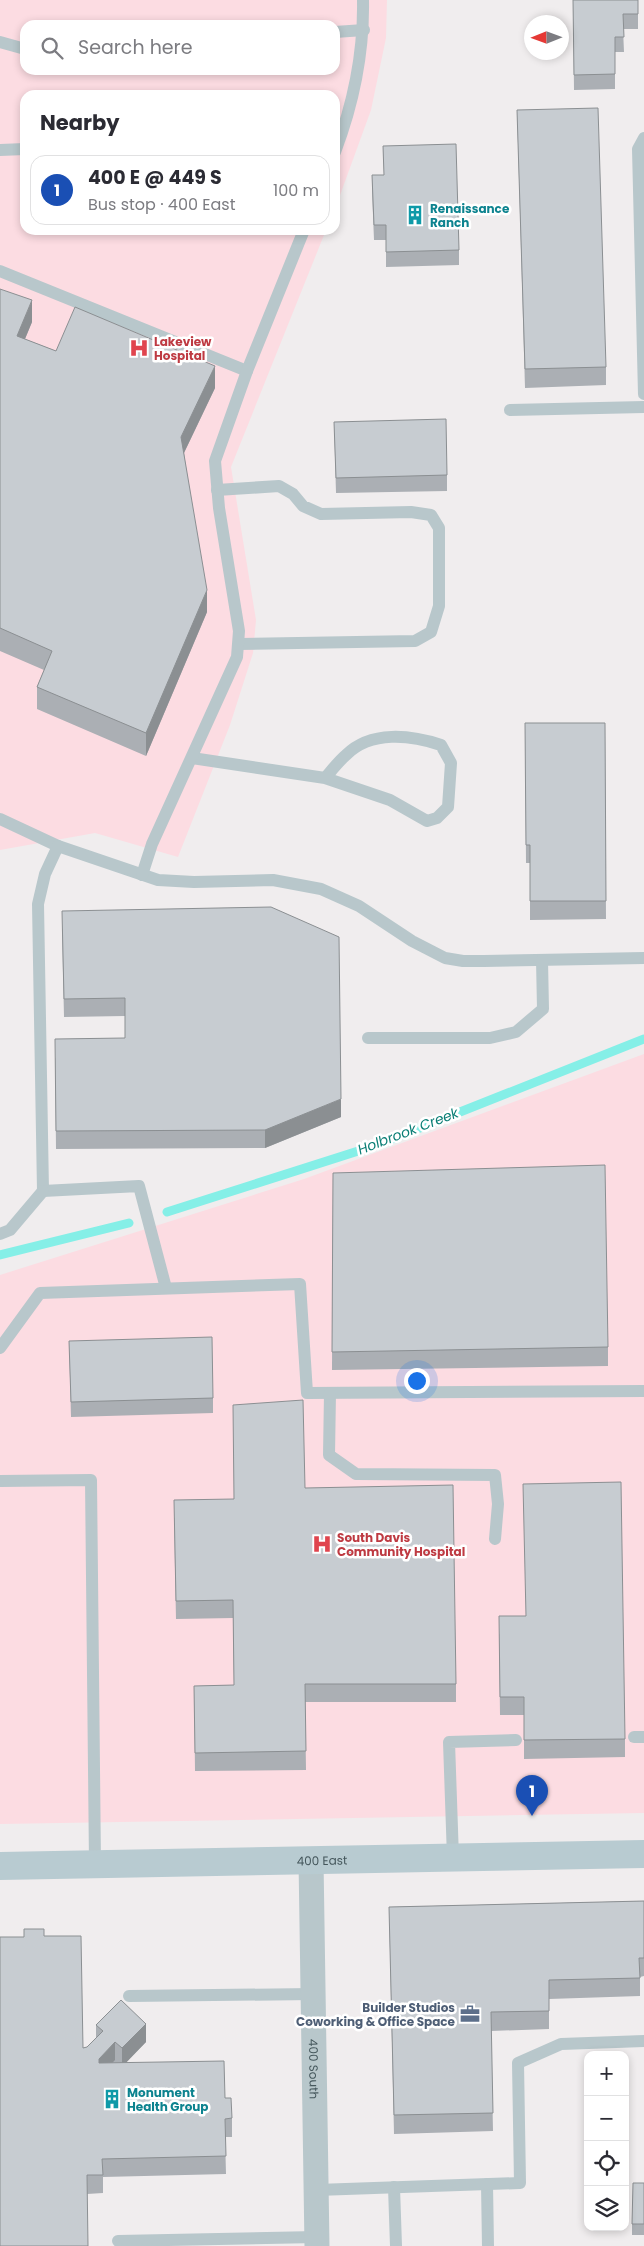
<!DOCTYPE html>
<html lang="en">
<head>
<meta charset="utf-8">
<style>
  :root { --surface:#fff; --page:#f2f2f3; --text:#2b2b33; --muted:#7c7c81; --line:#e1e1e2; --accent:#db2777 }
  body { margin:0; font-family:Poppins,sans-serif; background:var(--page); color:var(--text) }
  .controls { position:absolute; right:15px; bottom:15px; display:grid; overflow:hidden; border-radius:10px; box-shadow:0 2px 8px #0003 }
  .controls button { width:45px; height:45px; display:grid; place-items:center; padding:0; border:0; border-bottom:1px solid var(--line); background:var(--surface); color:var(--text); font:25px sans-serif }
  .compass { position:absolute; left:524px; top:15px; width:45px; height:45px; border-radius:50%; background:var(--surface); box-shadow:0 2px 8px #0003; rotate:269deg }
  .you { position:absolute; left:416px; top:1380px; width:18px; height:18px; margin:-12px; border:4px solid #fff; border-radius:50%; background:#1a73e8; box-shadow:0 0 0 8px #1a73e833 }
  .badge { display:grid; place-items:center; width:32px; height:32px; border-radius:50%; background:var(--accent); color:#fff; font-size:16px; font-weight:700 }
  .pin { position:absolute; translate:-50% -41px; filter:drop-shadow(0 1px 2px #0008) }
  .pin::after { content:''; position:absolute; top:26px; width:18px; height:15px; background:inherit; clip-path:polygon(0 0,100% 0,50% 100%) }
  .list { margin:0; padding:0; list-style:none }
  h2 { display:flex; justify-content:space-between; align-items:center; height:65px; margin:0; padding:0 20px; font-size:21px }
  h2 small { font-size:16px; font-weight:400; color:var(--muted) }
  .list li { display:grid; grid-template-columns:32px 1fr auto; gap:15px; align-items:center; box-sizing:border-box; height:70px; margin:0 10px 10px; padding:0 10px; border:1px solid var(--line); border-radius:15px }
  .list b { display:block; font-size:19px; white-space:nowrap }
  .list p { margin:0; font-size:16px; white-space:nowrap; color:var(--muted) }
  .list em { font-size:16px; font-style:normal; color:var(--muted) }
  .icon { flex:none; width:28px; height:28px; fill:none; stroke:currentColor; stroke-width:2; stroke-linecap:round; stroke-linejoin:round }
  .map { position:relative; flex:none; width:644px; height:2246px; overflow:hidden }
  .search { position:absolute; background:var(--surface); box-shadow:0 2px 8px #0003; left:20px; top:20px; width:320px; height:55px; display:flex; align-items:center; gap:12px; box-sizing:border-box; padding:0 18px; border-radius:15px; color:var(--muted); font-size:19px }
  .panel { position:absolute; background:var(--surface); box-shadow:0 2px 8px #0003; left:20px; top:90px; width:320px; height:145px; border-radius:15px }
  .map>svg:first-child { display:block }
</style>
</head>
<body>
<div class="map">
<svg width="644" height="2246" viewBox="0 0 644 2246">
  <rect width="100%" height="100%" fill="#f0edee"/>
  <!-- medical -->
  <g fill="#fcdce2" fill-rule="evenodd">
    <path d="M 0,0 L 387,0 L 386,38 L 371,110 L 335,209 L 335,95 L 25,95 L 25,230 L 326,230 L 231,467 L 256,620 L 253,653 L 230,725 L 178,857 L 95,833 L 0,850 ZM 25,25 L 335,25 L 335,70 L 25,70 Z"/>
    <path d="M 644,1054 L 644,1813 L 0,1824 L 0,1275 L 304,1179 Z"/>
  </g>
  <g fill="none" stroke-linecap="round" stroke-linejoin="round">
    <!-- stream -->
    <g stroke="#85efe7" stroke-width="9">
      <path d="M 167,1212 L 377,1145 L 644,1039"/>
      <path d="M 0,1255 L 129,1223"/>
    </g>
    <!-- service -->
    <g stroke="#b8c7cb" stroke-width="12">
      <path d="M 335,32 L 364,30"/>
      <path d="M 0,42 L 25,49"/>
      <path d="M 644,138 L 638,149 L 644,394"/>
      <path d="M 0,150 L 25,149"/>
      <path d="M 335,152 C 354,102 364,54 363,0"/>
      <path d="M 0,271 L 247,371"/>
      <path d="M 510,410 L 644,407"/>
      <path d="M 217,490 L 279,486 L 293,494 L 303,506 L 321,514 L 411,512 L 431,515 L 439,528 L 439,606 L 431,632 L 415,641 L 239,644"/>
      <path d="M 192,758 L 325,778 L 390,800 L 427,821 L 437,818 L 448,807 L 451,763 L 441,745 C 411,735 371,730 346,755 C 338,762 332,770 325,778"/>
      <path d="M 0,819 L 58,846 L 158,880 L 194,882 L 273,880 L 321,889 L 359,906 L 412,941 L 445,958 L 463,961 L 484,961 L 644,958"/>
      <path d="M 58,846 L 45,874 L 38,904 L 43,1191 L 139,1186 L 166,1288"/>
      <path d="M 142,875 L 152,844 L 237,657 L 239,631 L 219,508 L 215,461 L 247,371 L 304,230"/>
      <path d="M 368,1038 L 490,1038 L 516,1032 L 543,1009 L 542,960"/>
      <path d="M 0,1234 L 10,1230 L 43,1191"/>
      <path d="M 0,1348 L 40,1293 L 300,1284 L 307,1393 L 644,1391"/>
      <path d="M 330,1393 L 329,1455 L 356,1474 L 495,1475 L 498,1504 L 495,1539"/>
      <path d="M 0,1481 L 91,1480 L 95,1864"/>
      <path d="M 634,1737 L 644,1737"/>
      <path d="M 453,1858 L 449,1742 L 516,1740"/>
      <path d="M 129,1996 L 313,1994"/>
      <path d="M 487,2184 L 488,2246"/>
      <path d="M 394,2187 L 396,2246"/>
      <path d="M 317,2190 L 520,2183 L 518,2063 L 561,2044 L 644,2041"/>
      <path d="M 118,2241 L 317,2237"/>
    </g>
    <!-- minor -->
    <path stroke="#b8c7cb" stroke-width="25" id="s1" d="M 311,1860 L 317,2246"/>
    <!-- secondary -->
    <path stroke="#b8cbd1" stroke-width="28" id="s2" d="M 0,1866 L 644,1854"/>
  </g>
  <!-- wall -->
  <g fill="#abafb4">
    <path d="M 573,0 L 638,0 L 638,29 L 623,29 L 624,52 L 615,52 L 615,89 L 574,90 Z"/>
    <path d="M 517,110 L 606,367 L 606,385 L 525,388 Z"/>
    <path d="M 383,146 L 459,250 L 459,265 L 386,267 L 386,240 L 374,240 L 372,190 L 372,175 L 384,175 Z"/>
    <path d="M 0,289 L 32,322 L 25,339 L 56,351 L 215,388 L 184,453 L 207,612 L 146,756 L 37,709 L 37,687 L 44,670 L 0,651 Z"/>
    <path d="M 334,422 L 447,475 L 447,491 L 336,493 Z"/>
    <path d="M 525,723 L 605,723 L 606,919 L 530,920 L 530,863 L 526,863 Z"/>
    <path d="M 62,929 L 341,1117 L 265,1148 L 56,1149 L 55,1058 L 125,1038 L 125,1016 L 64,1017 Z"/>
    <path d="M 333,1173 L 608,1347 L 608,1366 L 332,1370 Z"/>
    <path d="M 69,1341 L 213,1398 L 213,1413 L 71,1417 Z"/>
    <path d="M 305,1488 L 456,1684 L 456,1702 L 305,1702 L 306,1770 L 195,1771 L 194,1686 L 234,1685 L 233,1618 L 176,1619 L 174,1518 L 234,1499 Z"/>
    <path d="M 525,1616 L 625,1739 L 625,1757 L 524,1759 L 524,1715 L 500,1715 L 499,1634 Z"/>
    <path d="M 644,1901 L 644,1976 L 640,1977 L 640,1996 L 549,1999 L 549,2029 L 491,2031 L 493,2131 L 394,2134 L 389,1907 Z"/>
    <path d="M 44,1936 L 83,2048 L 87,2047 L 96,2038 L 96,2025 L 146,2042 L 126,2062 L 225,2098 L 232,2118 L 232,2137 L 225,2137 L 226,2174 L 103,2177 L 103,2193 L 87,2194 Z"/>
    <path d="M 644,2183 L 644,2235 L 632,2235 L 632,2224 Z"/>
  </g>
  <!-- shaded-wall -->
  <g fill="#8b8f92">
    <path d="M 32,300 L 32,322 L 17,358 L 17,336 Z"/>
    <path d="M 215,366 L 215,388 L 181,459 L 181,437 Z"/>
    <path d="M 207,590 L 207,612 L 146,756 L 146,733 Z"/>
    <path d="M 341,1099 L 341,1117 L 265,1148 L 265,1130 Z"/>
    <path d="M 146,2024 L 146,2042 L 122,2067 L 122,2048 Z"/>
    <path d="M 115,2042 L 115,2060 L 99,2077 L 99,2059 Z"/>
  </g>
  <!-- building -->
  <g fill="#c7ccd1" stroke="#8b8f92">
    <path d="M 573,0 L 638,0 L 638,14 L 623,14 L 624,37 L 615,37 L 615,74 L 574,75 Z"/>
    <path d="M 598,108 L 606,367 L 525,369 L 517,110 Z"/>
    <path d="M 456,144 L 459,250 L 386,252 L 386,225 L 374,225 L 372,175 L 384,175 L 383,146 Z"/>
    <path d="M 0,289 L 32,300 L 17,336 L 56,351 L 75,307 L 215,366 L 181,437 L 207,590 L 146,733 L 37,687 L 52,651 L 0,628 Z"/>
    <path d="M 446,419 L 447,475 L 336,478 L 334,422 Z"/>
    <path d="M 525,723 L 605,723 L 606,901 L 530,901 L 530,845 L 526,845 Z"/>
    <path d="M 271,907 L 339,937 L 341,1099 L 265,1130 L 56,1131 L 55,1039 L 125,1038 L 125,998 L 64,999 L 62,911 Z"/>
    <path d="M 605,1165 L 608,1347 L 332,1352 L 333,1173 Z"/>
    <path d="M 212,1337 L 213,1398 L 71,1402 L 69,1341 Z"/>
    <path d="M 303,1400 L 305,1488 L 453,1485 L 456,1684 L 305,1684 L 306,1751 L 195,1753 L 194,1686 L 234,1685 L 233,1600 L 176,1601 L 174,1500 L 234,1499 L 233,1405 Z"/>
    <path d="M 621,1482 L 625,1739 L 524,1740 L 524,1697 L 500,1697 L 499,1616 L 526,1616 L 523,1484 Z"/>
    <path d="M 644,1901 L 644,1958 L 639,1958 L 640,1978 L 549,1980 L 549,2011 L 491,2012 L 493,2113 L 394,2115 L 389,1907 Z"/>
    <path d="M 24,1929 L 44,1929 L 44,1936 L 81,1936 L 83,2048 L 87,2047 L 103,2031 L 96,2025 L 121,2000 L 146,2024 L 122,2048 L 115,2042 L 99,2059 L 99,2063 L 224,2061 L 225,2098 L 231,2098 L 232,2118 L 225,2119 L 226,2156 L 102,2159 L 103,2175 L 87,2175 L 88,2246 L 0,2246 L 0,1937 L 24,1937 Z"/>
    <path d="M 633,2183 L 644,2183 L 644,2224 L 632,2224 Z"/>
  </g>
  <!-- icons -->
  <defs>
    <symbol id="building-bare" viewBox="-9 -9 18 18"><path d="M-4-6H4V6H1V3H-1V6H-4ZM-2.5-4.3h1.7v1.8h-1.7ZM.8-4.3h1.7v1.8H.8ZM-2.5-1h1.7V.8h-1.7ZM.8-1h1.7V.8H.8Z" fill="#0f9aa8" stroke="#fff" stroke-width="2.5" paint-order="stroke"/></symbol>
    <symbol id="hospital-bare" viewBox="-9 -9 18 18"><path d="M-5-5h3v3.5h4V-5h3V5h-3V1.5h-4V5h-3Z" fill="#e0444e" stroke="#fff" stroke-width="2.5" paint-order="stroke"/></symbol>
    <symbol id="office-bare" viewBox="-9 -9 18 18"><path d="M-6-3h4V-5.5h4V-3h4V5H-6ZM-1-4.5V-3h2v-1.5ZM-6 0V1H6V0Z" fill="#5c6f8a" stroke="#fff" stroke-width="2.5" paint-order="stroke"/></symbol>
  </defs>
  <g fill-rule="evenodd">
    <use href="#building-bare" x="401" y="201" width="28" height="28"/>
    <use href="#hospital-bare" x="125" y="334" width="28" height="28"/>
    <use href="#hospital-bare" x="308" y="1530" width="28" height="28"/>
    <use href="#office-bare" x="456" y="2000" width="28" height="28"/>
    <use href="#building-bare" x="98" y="2085" width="28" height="28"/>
  </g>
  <g text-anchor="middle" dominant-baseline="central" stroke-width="5" stroke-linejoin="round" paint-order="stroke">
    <!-- culture labels -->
    <g font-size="12" font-weight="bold" fill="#0d838f" stroke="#fff" text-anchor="start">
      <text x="430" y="208">Renaissance<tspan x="430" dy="14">Ranch</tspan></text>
      <text x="127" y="2092">Monument<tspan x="127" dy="14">Health Group</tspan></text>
    </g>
    <!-- health labels -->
    <g font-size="12" font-weight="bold" fill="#be3a42" stroke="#fff" text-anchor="start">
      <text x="154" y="341">Lakeview<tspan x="154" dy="14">Hospital</tspan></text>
      <text x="337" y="1537">South Davis<tspan x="337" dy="14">Community Hospital</tspan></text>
    </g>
    <!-- street labels -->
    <g font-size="12" fill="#45575c" stroke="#fff">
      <text stroke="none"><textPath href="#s2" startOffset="322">400 East</textPath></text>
      <text stroke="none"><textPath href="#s1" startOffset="209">400 South</textPath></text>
    </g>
    <!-- service labels -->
    <g font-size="12" font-weight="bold" fill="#4e5e75" stroke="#fff" text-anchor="end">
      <text x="455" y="2007">Builder Studios<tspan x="455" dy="14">Coworking &amp; Office Space</tspan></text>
    </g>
    <!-- water labels -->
    <g font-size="14" font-style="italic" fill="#0a7e75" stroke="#fff">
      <text transform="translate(408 1131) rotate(-21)">Holbrook Creek</text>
    </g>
  </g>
</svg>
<div class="controls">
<button>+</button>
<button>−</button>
<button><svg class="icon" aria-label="locate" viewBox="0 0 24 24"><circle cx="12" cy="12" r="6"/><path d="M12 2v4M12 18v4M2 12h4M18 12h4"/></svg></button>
<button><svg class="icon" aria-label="layers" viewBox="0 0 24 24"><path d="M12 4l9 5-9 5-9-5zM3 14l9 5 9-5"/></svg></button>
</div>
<svg class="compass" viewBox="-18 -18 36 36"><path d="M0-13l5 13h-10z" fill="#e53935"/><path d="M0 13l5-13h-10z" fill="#7c7c81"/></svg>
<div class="you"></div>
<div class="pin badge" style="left:532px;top:1816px;background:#1a4fb4">1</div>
<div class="search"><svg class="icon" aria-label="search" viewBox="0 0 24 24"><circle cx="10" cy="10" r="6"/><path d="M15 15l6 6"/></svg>Search here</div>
<section class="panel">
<h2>Nearby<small></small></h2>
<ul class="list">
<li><span class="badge" style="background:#1a4fb4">1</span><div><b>400 E @ 449 S</b><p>Bus stop · 400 East</p></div><em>100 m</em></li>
</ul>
</section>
</div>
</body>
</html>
